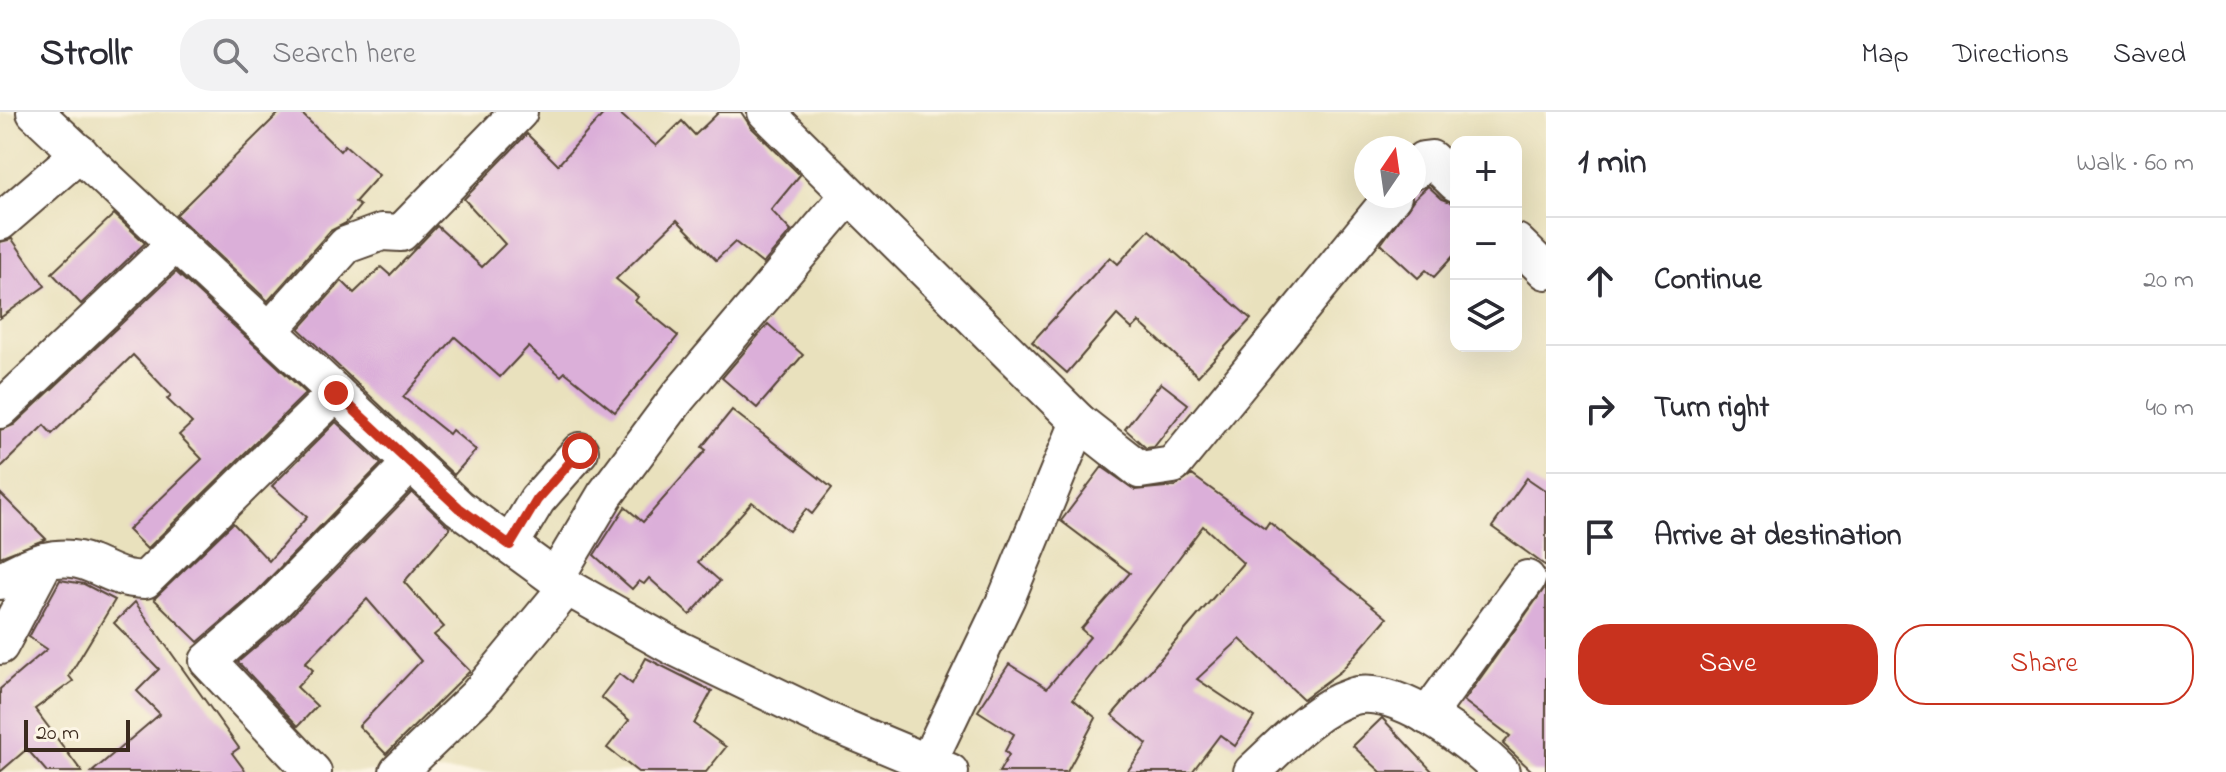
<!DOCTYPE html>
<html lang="en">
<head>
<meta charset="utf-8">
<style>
  :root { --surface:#fff; --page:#f2f2f3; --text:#2b2b33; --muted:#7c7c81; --line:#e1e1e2; --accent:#c8321e }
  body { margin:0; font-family:"Indie Flower",sans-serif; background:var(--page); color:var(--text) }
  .controls { position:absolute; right:24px; top:24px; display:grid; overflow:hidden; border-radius:16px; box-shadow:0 8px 32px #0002 }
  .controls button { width:72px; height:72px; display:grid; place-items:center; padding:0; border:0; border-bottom:2px solid var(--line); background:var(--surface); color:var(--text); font:40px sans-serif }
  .compass { position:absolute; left:1354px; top:24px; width:72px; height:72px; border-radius:50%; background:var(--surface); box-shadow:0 8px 32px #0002; rotate:13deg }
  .scale { position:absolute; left:24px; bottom:20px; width:106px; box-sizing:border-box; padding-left:8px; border:4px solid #3b2a1e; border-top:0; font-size:22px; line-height:28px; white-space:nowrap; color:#3b2a1e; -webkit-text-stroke:6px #fcf5e5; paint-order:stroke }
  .stop { position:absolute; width:24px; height:24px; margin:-18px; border:6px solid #c8321e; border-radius:50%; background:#fff }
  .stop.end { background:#c8321e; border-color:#fff; box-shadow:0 2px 8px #0008 }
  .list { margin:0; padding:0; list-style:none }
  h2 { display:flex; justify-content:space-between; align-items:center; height:104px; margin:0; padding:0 32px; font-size:34px }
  h2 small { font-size:26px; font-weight:400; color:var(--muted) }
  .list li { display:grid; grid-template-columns:52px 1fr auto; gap:24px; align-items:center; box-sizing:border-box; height:128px; padding:0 32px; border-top:2px solid var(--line) }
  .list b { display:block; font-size:30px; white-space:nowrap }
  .list em { font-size:26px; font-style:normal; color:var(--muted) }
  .actions { display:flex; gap:16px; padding:24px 32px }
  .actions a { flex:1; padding:18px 0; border:2px solid var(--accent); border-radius:32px; text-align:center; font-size:28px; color:var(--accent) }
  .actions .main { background:var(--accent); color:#fff }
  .icon { flex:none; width:44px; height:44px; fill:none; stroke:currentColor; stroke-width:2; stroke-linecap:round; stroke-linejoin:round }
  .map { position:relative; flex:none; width:1546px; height:660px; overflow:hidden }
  header { display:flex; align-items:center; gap:48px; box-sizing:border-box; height:112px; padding:0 40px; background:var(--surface); border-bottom:2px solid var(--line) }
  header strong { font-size:38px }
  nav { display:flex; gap:44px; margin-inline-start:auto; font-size:28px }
  .search { width:560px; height:72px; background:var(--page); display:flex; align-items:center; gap:20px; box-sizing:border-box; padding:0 28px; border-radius:32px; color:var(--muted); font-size:30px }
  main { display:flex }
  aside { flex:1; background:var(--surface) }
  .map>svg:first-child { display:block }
</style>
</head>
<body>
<header>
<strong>Strollr</strong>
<div class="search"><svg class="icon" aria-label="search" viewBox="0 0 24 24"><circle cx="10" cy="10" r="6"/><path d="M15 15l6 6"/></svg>Search here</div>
<nav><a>Map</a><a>Directions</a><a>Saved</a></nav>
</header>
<main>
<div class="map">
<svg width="1546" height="660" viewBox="0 0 1546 660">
  <rect width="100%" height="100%" fill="#fcf5e5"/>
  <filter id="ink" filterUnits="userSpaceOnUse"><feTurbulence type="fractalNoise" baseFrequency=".0125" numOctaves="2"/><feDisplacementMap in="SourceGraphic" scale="16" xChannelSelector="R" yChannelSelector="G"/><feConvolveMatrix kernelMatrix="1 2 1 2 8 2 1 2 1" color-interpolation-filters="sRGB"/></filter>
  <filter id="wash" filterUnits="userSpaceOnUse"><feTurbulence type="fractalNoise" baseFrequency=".006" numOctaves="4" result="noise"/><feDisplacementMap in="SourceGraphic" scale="32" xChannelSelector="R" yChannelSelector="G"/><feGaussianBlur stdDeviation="1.8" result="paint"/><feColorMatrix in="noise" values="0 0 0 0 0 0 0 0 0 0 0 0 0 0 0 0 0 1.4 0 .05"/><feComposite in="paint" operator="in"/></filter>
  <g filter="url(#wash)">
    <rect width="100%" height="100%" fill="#e9e1bd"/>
    <g id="blocks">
      <!-- building -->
      <g fill="#dbafd9">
        <path d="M 280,0 L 300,0 L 340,39 L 345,33 L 379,63 L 355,90 L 360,94 L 346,111 L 330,119 L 268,189 L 176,103 Z"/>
        <path d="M 605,0 L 618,0 L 656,34 L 682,9 L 695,23 L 719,0 L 741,0 L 751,15 L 800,63 L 771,98 L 791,119 L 763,152 L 735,130 L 716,148 L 677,108 L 616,167 L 638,185 L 635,189 L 678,224 L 615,300 L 565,260 L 561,264 L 528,235 L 500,265 L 455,225 L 403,285 L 449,322 L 452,318 L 476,338 L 454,363 L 299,217 L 342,169 L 354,181 L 381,155 L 390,163 L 437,114 L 482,155 L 505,132 L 464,87 L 527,22 L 558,53 Z"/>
        <path d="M 1428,74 L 1442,87 L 1456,92 L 1456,141 L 1434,165 L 1426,158 L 1418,166 L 1381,132 L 1414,87 Z"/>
        <path d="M 114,102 L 145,131 L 81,192 L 52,161 Z"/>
        <path d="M 1149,118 L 1251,207 L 1198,264 L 1139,210 L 1132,217 L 1117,203 L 1067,261 L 1032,230 L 1110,145 L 1118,152 Z"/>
        <path d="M 12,127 L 45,174 L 0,206 L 0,130 Z"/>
        <path d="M 176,160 L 306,281 L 147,437 L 128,418 L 202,347 L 179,323 L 192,311 L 167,287 L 171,283 L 133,243 L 52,322 L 44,313 L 0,356 L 0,318 L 14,313 Z"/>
        <path d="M 768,212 L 803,243 L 757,296 L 722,266 Z"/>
        <path d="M 1161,271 L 1188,292 L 1154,335 L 1146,336 L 1125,317 Z"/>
        <path d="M 732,298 L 832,376 L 812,402 L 806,397 L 789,419 L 752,390 L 698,450 L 720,469 L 690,503 L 649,466 L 644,472 L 639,469 L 632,477 L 594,443 L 625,395 L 643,410 L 706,338 L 702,335 Z"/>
        <path d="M 336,310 L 381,352 L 257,479 L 198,530 L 154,487 L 233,411 L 269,449 L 307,405 L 272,374 Z"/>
        <path d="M 1102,355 L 1135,378 L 1176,374 L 1192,363 L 1265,416 L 1269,410 L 1387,506 L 1341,559 L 1303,587 L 1240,527 L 1197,567 L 1254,605 L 1235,634 L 1220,623 L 1192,660 L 1127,660 L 1147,632 L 1112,603 L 1243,451 L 1203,414 L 1073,587 L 1096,606 L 1067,660 L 999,660 L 1009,643 L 1005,639 L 1014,622 L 978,599 L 1009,552 L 1047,576 L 1090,525 L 1081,517 L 1130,461 L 1061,409 Z"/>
        <path d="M 1527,366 L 1546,379 L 1546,454 L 1492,415 Z"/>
        <path d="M 412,380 L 450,416 L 404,470 L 444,515 L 434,523 L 470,559 L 386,642 L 359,614 L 421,549 L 367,487 L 305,551 L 313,558 L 297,575 L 317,594 L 298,614 L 238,550 L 286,509 Z"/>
        <path d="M 0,381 L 46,427 L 0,445 Z"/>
        <path d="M 60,468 L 84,472 L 115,488 L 69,564 L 73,569 L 35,597 L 82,660 L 47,660 L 27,637 L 0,660 L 0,577 L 47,537 L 29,525 Z"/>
        <path d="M 1546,474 L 1546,660 L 1533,660 L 1503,632 L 1510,624 L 1464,589 Z"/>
        <path d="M 135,490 L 239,636 L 232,641 L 246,660 L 92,660 L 160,602 L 137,579 L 159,557 L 114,511 Z"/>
        <path d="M 646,546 L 712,579 L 694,612 L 726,635 L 706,660 L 638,660 L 607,636 L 629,608 L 601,585 L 619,562 L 632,572 Z"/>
        <path d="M 1382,606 L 1433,660 L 1381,660 L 1353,634 Z"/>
      </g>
    </g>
  </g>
  <g filter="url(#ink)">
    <use href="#blocks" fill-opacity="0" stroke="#554536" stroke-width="2"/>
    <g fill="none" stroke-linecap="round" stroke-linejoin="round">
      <defs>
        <g id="minor">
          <path d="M 35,0 L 459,396 L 567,475 L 672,534 L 828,609 L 950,660"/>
          <path d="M 766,0 L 1079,310 L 1140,358 L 1173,353 L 1393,84"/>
          <path d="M 1414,59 L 1423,48 L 1431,47 L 1456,71"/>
          <path d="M 0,110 L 80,41"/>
          <path d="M 1516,130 L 1546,159"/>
          <path d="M 270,218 L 346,133 L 382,120 L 401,121 L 519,0"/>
          <path d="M 0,298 L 176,131"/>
          <path d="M 510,433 L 537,388 L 580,339"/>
          <path d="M 556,465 L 605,383 L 678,285 L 849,83"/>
          <path d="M 0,469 C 28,453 59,438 91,452 C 114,461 119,467 145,468 L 336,281"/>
          <path d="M 0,534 L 45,449"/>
          <path d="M 1427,604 L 1527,467"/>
          <path d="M 928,650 L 1007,485 L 1079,310"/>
          <path d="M 313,660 L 208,549 L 271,494 L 411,351"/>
          <path d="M 398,660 L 477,584 L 567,475"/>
          <path d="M 1252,660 C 1282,633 1312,598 1351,585 C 1394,570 1472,631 1501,660"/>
        </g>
      </defs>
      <!-- minor casing -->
      <use href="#minor" stroke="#554536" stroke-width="40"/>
      <!-- minor -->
      <use href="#minor" stroke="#fff" stroke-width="36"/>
    </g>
  </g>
  <g fill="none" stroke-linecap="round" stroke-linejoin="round" filter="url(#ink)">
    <!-- route -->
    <path stroke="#c8321e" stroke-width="10" d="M 336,281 L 459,396 L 510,433 L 537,388 L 580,339"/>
  </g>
</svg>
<div class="controls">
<button>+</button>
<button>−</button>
<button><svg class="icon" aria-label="layers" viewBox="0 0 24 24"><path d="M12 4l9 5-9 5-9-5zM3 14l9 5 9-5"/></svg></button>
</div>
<svg class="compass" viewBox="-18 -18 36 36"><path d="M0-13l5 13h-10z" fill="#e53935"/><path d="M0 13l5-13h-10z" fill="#7c7c81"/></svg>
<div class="scale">20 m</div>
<div class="stop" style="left:580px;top:339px"></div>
<div class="stop end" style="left:336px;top:281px"></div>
</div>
<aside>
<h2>1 min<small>Walk · 60 m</small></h2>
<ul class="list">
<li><svg class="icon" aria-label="ahead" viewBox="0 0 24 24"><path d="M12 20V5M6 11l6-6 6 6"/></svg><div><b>Continue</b></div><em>20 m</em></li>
<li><svg class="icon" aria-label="right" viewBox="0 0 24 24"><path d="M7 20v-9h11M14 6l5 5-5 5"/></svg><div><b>Turn right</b></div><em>40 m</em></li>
<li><svg class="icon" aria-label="arrive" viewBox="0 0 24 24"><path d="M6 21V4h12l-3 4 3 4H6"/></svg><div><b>Arrive at destination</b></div></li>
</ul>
<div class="actions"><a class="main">Save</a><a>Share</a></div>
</aside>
</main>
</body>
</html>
